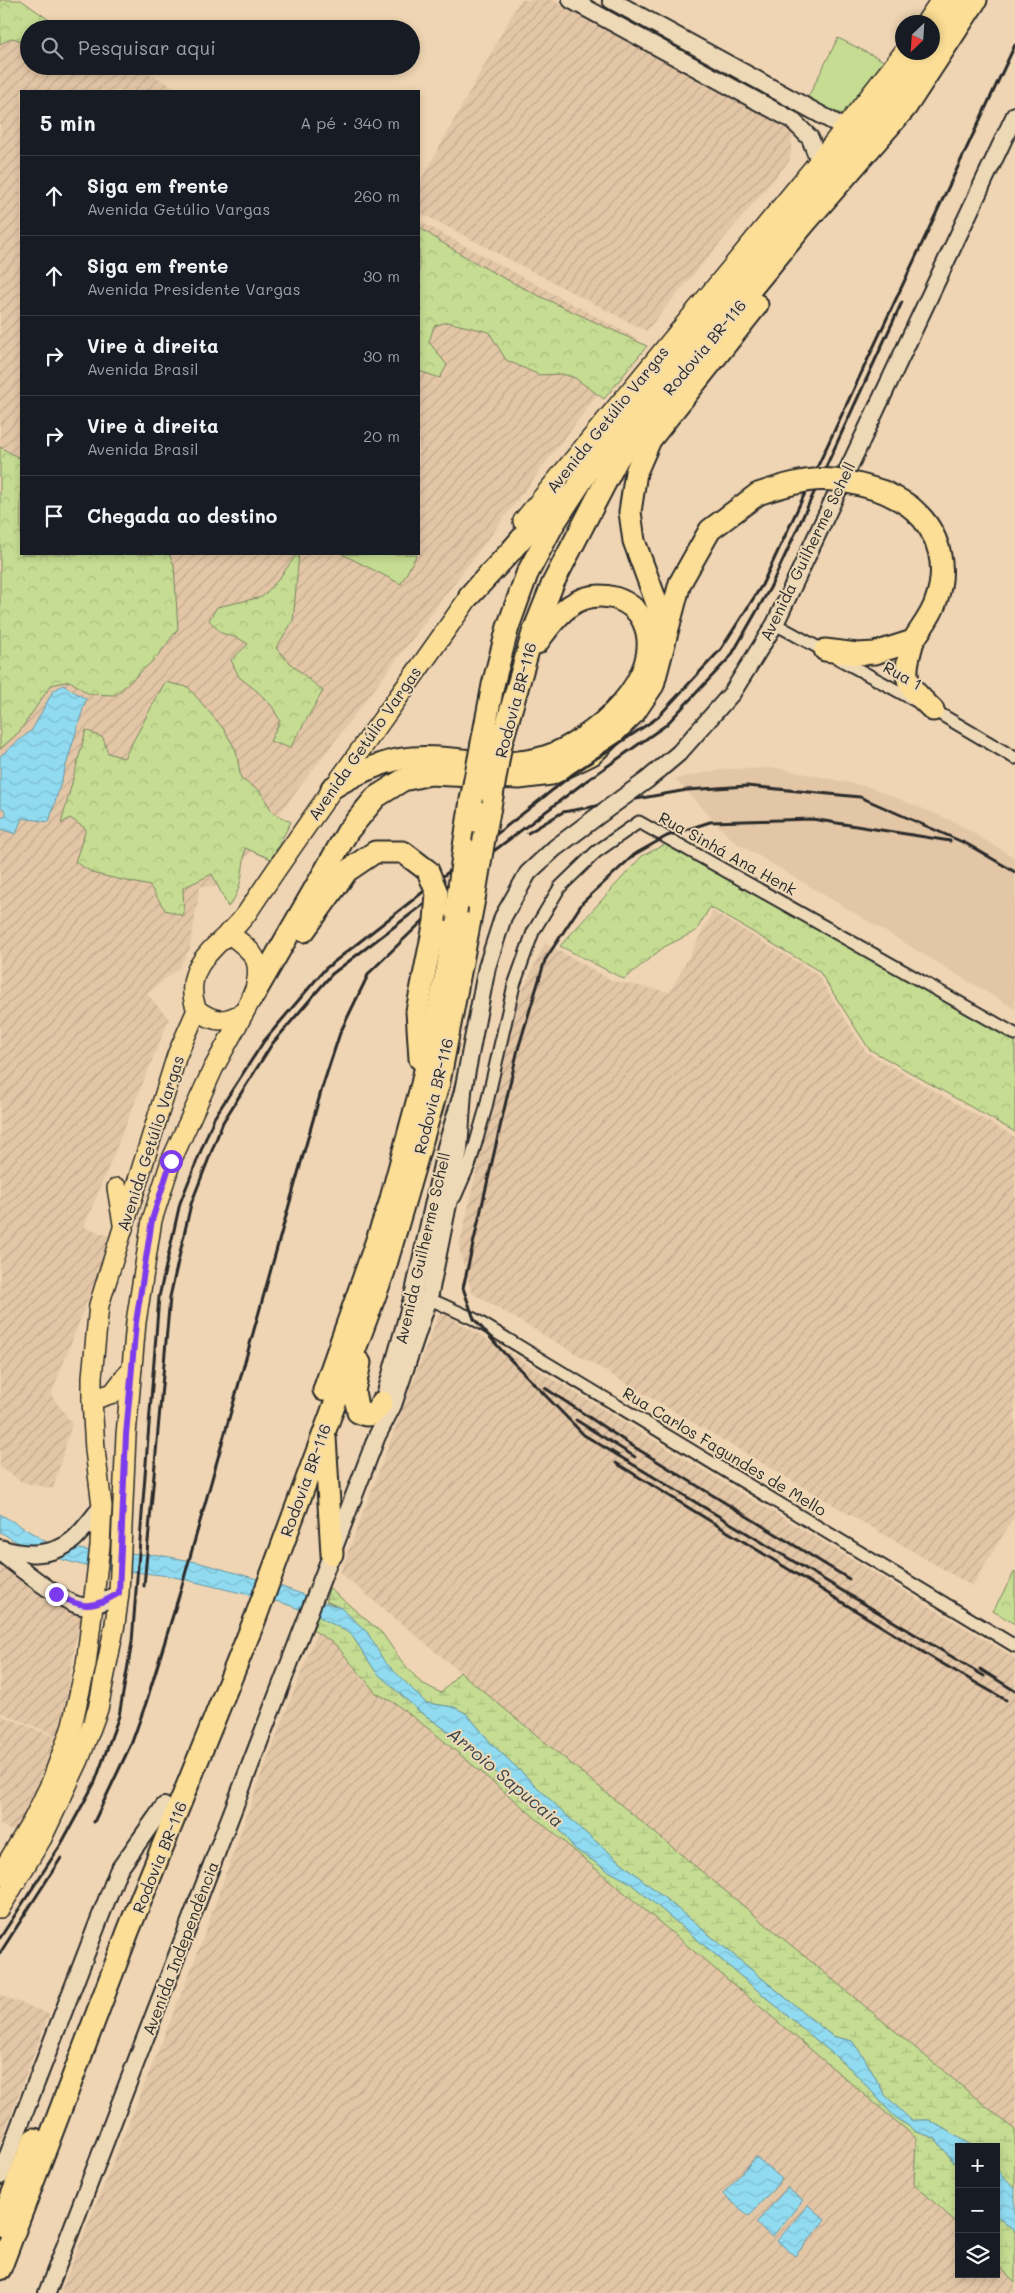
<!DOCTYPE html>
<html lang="pt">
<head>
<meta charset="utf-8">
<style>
  :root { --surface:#171b24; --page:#242831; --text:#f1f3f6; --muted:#9ea1a6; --line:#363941 }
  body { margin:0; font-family:Mali,sans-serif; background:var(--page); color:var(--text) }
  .controls { position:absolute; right:15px; bottom:15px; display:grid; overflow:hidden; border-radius:0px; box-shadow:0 2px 8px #0003 }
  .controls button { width:45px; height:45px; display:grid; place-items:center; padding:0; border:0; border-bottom:1px solid var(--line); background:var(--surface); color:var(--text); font:25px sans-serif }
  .compass { position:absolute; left:895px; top:15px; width:45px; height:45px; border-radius:50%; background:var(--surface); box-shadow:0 2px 8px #0003; rotate:205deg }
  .stop { position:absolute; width:15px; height:15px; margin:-11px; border:4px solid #7c3aed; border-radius:50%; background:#fff }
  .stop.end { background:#7c3aed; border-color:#fff; box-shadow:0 1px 5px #0008 }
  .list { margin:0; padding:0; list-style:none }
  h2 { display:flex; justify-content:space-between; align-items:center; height:65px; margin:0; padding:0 20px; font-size:21px }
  h2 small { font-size:16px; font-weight:400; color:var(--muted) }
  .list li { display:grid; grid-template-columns:32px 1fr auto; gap:15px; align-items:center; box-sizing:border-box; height:80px; padding:0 20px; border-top:1px solid var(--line) }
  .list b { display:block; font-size:19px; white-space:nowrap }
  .list p { margin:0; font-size:16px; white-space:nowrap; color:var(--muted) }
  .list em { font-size:16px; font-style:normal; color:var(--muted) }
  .icon { flex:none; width:28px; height:28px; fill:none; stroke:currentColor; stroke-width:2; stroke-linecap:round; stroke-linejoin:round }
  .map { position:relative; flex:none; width:1015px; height:2293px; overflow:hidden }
  .search { position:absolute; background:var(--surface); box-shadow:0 2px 8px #0003; left:20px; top:20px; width:400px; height:55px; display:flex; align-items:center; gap:12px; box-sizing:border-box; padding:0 18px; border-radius:28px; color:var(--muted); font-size:19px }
  .panel { position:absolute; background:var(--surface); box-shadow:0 2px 8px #0003; left:20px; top:90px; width:400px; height:465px; border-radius:0px }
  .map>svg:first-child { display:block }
</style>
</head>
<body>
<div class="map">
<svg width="1015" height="2293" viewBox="0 0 1015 2293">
  <defs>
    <pattern id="industrial-furrows" width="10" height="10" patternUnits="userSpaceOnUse" patternTransform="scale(1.25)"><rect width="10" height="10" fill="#e3c6a6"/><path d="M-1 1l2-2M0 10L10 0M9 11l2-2" fill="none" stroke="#c3aa8f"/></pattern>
    <pattern id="forest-crowns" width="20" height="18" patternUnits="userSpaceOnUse" patternTransform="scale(1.25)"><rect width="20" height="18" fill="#c5dc92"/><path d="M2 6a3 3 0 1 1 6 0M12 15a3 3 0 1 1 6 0" fill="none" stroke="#a9bd7e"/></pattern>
    <pattern id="wetland-marsh" width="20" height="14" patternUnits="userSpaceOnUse" patternTransform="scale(1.25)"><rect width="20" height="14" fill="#c5dc92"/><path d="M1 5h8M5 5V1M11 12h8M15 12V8" fill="none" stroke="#a9bd7e"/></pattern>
    <pattern id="water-waves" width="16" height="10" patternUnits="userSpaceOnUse" patternTransform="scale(1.25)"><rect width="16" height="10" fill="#91dbf1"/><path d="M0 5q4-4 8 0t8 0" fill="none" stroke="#7dbccf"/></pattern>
  </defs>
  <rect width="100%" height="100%" fill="#efd5b3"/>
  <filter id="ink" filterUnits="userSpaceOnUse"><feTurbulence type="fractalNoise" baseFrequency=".02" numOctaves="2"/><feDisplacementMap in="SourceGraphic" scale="10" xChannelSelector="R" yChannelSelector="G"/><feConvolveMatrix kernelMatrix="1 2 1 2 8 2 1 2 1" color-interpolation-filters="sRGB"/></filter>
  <g filter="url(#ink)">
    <!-- built -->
    <path fill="#e3c6a6" d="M 777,768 L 869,787 L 953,821 L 1015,858 L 1015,1009 L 732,840 L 675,779 L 724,769 Z"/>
    <!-- industrial -->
    <g fill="url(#industrial-furrows)">
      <path d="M 0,0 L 13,0 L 66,29 L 29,29 L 29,66 L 135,66 L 181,91 L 21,91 L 21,554 L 419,554 L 419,221 L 639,340 L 224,887 L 200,886 L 190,948 L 179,968 L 147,994 L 169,1019 L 84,1227 L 112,1237 L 51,1395 L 72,1423 L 53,1489 L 22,1482 L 0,1467 Z"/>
      <path d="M 520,0 L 552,0 L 793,127 L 790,160 L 646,331 L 419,212 L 419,184 Z"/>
      <path d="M 713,912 L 817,974 L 866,1052 L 1015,1137 L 1015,1515 L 972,1586 L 472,1293 L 459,1248 L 513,1010 L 545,943 L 613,981 L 670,992 Z"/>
      <path d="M 440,1311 L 1015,1658 L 1015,2130 L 340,1573 Z"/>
      <path d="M 0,1561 L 81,1613 L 84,1617 L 76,1638 L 60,1737 L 0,1712 Z"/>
      <path d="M 317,1632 L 336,1645 L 365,1682 L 385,1699 L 396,1704 L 438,1736 L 916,2138 L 914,2184 L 959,2225 L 959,2274 L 996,2274 L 996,2263 L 1015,2282 L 1015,2293 L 60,2293 L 196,1957 L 262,1773 Z"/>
      <path d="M 0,1715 L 60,1739 L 42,1788 L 18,1834 L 0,1825 Z"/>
      <path d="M 0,1995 L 49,2014 L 0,2144 Z"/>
    </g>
    <!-- green -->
    <g fill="#c5dc92" stroke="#78845e">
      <path d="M 838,38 L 886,62 L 848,115 L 823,109 L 807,99 Z"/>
      <path d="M 342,554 L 417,554 L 401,584 Z"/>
    </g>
    <!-- forest -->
    <g fill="url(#forest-crowns)" stroke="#78845e">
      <path d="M 0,0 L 21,0 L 62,29 L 29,29 L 29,43 L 12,38 L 0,44 Z"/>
      <path d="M 419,227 C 490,277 568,309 647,346 L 604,399 L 575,378 L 562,374 L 539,375 L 506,360 L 489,332 L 447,322 L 434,326 L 429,342 L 447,365 L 440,378 L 419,371 Z"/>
      <path d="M 0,447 L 21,459 L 21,554 L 169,554 L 174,565 L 178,629 L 156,658 L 115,695 L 89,694 L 70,681 L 51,685 L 19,732 L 0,749 Z"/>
      <path d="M 297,554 L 299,554 L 293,621 L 276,648 L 292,665 L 323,691 L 290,748 L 270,741 L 280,721 L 272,706 L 257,691 L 239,677 L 231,660 L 248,644 L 240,639 L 221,633 L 209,620 L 217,607 L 262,597 L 278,580 Z"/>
      <path d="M 165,682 L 188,687 L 223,728 L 236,750 L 241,779 L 260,791 L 273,813 L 291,822 L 271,859 L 245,848 C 243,868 242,892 228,907 L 212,874 L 183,888 L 184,916 L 165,910 L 150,886 L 95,874 L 75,862 L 86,829 L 70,818 L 61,824 L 86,730 L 103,738 L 108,753 L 124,758 Z"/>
      <path d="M 668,843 L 1015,1039 L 1015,1132 L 869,1049 L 819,971 L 710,907 L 696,931 L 664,947 L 624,979 L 560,946 L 642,856 Z"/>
      <path d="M 1015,1571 L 1015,1624 L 993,1611 Z"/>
    </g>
    <!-- wetland -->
    <g fill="url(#wetland-marsh)" stroke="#78845e">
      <path d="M 329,1588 L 382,1633 L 400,1659 L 420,1682 L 441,1693 L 460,1672 L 1015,2130 L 1015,2188 L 996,2169 L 996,2147 L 974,2147 L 929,2120 L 911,2121 L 885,2095 L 865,2059 L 852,2041 L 832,2036 L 582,1830 L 491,1743 L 467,1714 L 454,1707 L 426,1703 L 383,1661 L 367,1632 L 341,1608 L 326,1601 Z"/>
      <path d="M 318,1616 L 351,1634 L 376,1672 L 419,1711 L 458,1738 L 559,1829 L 575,1849 L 607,1870 L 629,1882 L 852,2070 L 894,2116 L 917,2132 L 935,2138 L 959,2169 L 959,2225 L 914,2184 L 916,2138 L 438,1736 L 396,1704 L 376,1693 L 336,1645 L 313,1630 Z"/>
      <path d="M 996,2215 L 1015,2232 L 1015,2282 L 996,2263 Z"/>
    </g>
    <!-- water -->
    <g fill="url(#water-waves)" stroke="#6895a2">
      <path d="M 63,685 L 86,699 L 49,822 L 22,818 L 16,834 L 0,829 L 0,819 L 6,815 L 6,811 L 0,806 L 0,756 L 32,730 L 53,691 Z"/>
      <path d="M 0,1514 L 47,1542 L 89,1551 L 159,1555 L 197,1562 L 271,1583 L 341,1608 L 367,1632 L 384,1661 L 426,1703 L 454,1707 L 467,1714 L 491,1743 L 582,1830 L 832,2036 L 852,2041 L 865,2059 L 885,2095 L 911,2120 L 929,2120 L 974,2147 L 959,2147 L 959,2169 L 935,2138 L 917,2132 L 894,2116 L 852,2070 L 629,1882 L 607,1870 L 575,1849 L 559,1829 L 458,1738 L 419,1711 L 376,1672 L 351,1634 L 318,1616 L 283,1603 L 170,1576 L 90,1567 L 63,1560 L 19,1543 L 0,1532 Z"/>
      <path d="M 756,2157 L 782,2179 L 749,2216 L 723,2194 Z"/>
      <path d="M 996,2169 L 1015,2188 L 1015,2232 L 996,2215 Z"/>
      <path d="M 787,2188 L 803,2200 L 772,2237 L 756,2223 Z"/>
      <path d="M 808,2205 L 825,2220 L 795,2256 L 777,2241 Z"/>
    </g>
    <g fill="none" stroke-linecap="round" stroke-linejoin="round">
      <defs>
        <g id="street">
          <path d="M 775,624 L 916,701"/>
          <path d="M 930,708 L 1015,758"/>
          <path d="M 455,1197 L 470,1163 L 485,1111 L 514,985 L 533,932 L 560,887 L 596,852 L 639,822 L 1015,1034"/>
          <path d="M 423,1296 L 474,1319 L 1015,1646"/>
        </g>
        <g id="secondary">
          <path d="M 571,0 L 792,120 L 810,138 L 819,161"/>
          <path d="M 611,0 L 845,128"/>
          <path d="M 647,780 L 679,753 L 732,693 L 775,624 L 1015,115"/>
          <path d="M 380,1414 L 414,1292 L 446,1147 L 463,1091 L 487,967 L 503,917 L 528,873 L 555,848 L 603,812"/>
          <path d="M 0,1548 C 24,1556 54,1557 74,1539 C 84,1530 93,1517 102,1506"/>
          <path d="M 0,1552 C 16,1565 64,1604 82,1606 C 96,1607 107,1600 119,1593"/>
          <path d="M 0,2176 L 118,1871 L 164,1806"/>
          <path d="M 47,2293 L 377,1436 L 393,1405 L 429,1298 L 459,1150 L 463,1091"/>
        </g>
        <g id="primary">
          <path d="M 926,22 L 941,0"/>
          <path d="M 523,521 L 819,161 L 904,52"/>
          <path d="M 197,1010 C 215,1023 225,1023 244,1012"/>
          <path d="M 117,1188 L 123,1224"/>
          <path d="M 92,1400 L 113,1393 L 132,1368"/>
          <path d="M 0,1875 L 33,1820 L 51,1783 L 71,1729 L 86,1665 L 100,1546 L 102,1506 L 95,1450 L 92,1400 L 92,1377 L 99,1305 L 177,1055 L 197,1010 C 191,996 191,980 199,966 C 211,945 233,933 247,913 C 321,801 402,695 478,584"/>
          <path d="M 0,1908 L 42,1838 L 79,1760 L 98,1709 L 115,1624 L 119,1593 L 126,1435 L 136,1322 L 152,1220 L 171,1161 L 213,1069 L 253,996 C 264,961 256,953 228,933"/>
        </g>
        <g id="highway">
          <path d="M 932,37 L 957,0"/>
          <path d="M 470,595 L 511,551 L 559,495"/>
          <path d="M 667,631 L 634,541 L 630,512 L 636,472 L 650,440 L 757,305"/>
          <path d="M 913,641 C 902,680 904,682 933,710"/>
          <path d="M 825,650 L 857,654 L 875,653 L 913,641 C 921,628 932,615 936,601 C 948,568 940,533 914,510 C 906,502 894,497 884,492"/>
          <path d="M 482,743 L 493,685 L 508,627 L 527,574 L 553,525 L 605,445 L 642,397 L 817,184 L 862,133 L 921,52"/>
          <path d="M 501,744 L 533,633 L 553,583 L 617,460 L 654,407 L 805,223 L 906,107 L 976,0"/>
          <path d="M 332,788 C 354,775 377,763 402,759 C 449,752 499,772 545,757 C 592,742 669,676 643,621 C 637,608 627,602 615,598 C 576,588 557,616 537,643"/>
          <path d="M 485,833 L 492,796"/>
          <path d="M 464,847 L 471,800"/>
          <path d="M 304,931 L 347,871 L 375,852 L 403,852 L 428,871"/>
          <path d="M 253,996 L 348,831 L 376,797 L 403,780 L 430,774 L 519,778 L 551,774 L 592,754 L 634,713 L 653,685 L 680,583 L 710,530 L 758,494"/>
          <path d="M 420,1059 L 417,1011 L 435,921"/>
          <path d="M 360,1363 L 354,1391 L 358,1412 C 370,1419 376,1413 382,1402"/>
          <path d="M 324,1390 L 389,1206 L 422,1084 L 447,970 L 456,912"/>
          <path d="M 325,1437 L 332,1554"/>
          <path d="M 0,2226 L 34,2139"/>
          <path d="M 0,2269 L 129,1929 L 255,1619 L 384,1271 L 439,1082 L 474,899"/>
        </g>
      </defs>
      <!-- street casing -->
      <use href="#street" stroke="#2b2b2b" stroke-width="15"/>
      <!-- secondary casing -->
      <use href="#secondary" stroke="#2b2b2b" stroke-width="20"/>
      <!-- primary casing -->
      <use href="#primary" stroke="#2b2b2b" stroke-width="22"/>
      <!-- highway casing -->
      <use href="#highway" stroke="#2b2b2b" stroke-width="25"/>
      <!-- street -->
      <use href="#street" stroke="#eed9b7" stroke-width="11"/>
      <!-- secondary -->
      <use href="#secondary" stroke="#eed9b7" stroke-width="16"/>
      <!-- primary -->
      <use href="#primary" stroke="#fcde96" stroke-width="19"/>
      <!-- highway -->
      <use href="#highway" stroke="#fcde96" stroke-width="21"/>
      <!-- rail -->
      <g stroke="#2b2b2b" stroke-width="3">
        <path d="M 528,833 L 563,812 L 687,790 L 747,786 L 860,797 L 967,844 L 1015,872"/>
        <path d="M 950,841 L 812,819 L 710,822 L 667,836 L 635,854 L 583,902 L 545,960 L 518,1049 L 463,1288 L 474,1319 L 504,1353 L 584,1435 L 984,1676"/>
        <path d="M 545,1388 L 631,1445 L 849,1579"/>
        <path d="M 576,1420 L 635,1457"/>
        <path d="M 616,1463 L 936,1660 L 1006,1700"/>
        <path d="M 144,1586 L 170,1297 L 191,1204 L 223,1122 L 272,1044 L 332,974 L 582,784 L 666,725 L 731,656 L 770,588 L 902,302"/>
        <path d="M 980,1669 L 1015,1691"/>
        <path d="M 94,1822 L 132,1742 L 146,1703 L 181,1589 L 322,1088 L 340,1033 L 369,973 L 468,877"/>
        <path d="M 0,1938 L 60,1846 L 95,1782 L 119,1716 L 132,1642 L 159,1297 L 180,1203 L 214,1118 L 264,1041 L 325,969 L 573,774 L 657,718 L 721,649 L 762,585 L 1015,45"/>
        <path d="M 0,1953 L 61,1858"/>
      </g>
      <defs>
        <path id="secondary-bridge" d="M 603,812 L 647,780"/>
        <g id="highway-bridge">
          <path d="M 758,494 C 811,476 831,474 884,492"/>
          <path d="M 492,796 L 501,744"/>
          <path d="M 471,800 L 482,743"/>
          <path d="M 428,871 L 437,893 L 435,921"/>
          <path d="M 474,899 L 485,833"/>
          <path d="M 456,912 L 464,847"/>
        </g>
      </defs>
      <!-- secondary-bridge casing -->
      <use href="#secondary-bridge" stroke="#2b2b2b" stroke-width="20" stroke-linecap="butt"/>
      <!-- highway-bridge casing -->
      <use href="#highway-bridge" stroke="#2b2b2b" stroke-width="25" stroke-linecap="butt"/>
      <!-- secondary-bridge -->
      <use href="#secondary-bridge" stroke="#eed9b7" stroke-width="16"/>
      <!-- highway-bridge -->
      <use href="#highway-bridge" stroke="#fcde96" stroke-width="21"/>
    </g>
  </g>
  <g fill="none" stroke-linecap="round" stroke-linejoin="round" filter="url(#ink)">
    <!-- route -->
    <path stroke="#7c3aed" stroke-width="6" d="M 56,1594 C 82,1609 93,1609 119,1593 L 126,1435 L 136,1322 L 152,1220 L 171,1161"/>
  </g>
  <g text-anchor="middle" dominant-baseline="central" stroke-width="4" stroke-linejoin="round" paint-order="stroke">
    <!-- street labels -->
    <g font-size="16" fill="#2b2b2b" stroke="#eed9b7">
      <text transform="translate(704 347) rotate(-50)">Rodovia BR-116</text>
      <text transform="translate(607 419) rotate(-51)">Avenida Getúlio Vargas</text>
      <text transform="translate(807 551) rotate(-64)">Avenida Guilherme Schell</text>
      <text transform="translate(903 675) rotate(29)">Rua 1</text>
      <text transform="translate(515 700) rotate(-75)">Rodovia BR-116</text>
      <text transform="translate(364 743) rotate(-55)">Avenida Getúlio Vargas</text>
      <text transform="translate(728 853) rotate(29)">Rua Sinhá Ana Henk</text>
      <text transform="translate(433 1096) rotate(-76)">Rodovia BR-116</text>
      <text transform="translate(150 1143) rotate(-72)">Avenida Getúlio Vargas</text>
      <text transform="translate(422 1248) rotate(-77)">Avenida Guilherme Schell</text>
      <text transform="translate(725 1451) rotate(31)">Rua Carlos Fagundes de Mello</text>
      <text transform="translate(305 1480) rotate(-70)">Rodovia BR-116</text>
      <text transform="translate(159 1857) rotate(-68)">Rodovia BR-116</text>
      <text transform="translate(180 1948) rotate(-69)">Avenida Independência</text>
    </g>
    <!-- water labels -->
    <g font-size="18" font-style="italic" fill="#3a4549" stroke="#eed9b7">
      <text transform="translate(506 1777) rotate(40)">Arroio Sapucaia</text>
    </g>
  </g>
</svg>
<div class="controls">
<button>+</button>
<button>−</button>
<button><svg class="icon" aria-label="layers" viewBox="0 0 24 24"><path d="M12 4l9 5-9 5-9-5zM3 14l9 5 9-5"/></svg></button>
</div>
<svg class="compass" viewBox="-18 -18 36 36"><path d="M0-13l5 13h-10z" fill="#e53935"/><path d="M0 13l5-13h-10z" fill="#9ea1a6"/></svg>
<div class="stop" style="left:171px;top:1161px"></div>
<div class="stop end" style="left:56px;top:1594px"></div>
<div class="search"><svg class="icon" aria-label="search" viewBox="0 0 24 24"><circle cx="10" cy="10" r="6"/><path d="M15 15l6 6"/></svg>Pesquisar aqui</div>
<section class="panel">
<h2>5 min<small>A pé · 340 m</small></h2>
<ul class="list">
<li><svg class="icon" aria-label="ahead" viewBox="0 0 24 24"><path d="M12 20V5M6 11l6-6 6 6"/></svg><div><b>Siga em frente</b><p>Avenida Getúlio Vargas</p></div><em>260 m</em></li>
<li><svg class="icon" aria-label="ahead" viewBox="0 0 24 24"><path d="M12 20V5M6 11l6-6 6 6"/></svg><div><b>Siga em frente</b><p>Avenida Presidente Vargas</p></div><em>30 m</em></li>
<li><svg class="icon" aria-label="right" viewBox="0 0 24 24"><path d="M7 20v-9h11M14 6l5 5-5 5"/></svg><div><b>Vire à direita</b><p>Avenida Brasil</p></div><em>30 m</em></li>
<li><svg class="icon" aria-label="right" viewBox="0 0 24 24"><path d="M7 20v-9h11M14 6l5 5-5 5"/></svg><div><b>Vire à direita</b><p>Avenida Brasil</p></div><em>20 m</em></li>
<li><svg class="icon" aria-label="arrive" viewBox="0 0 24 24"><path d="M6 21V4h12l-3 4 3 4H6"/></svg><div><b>Chegada ao destino</b></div></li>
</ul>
</section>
</div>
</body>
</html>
